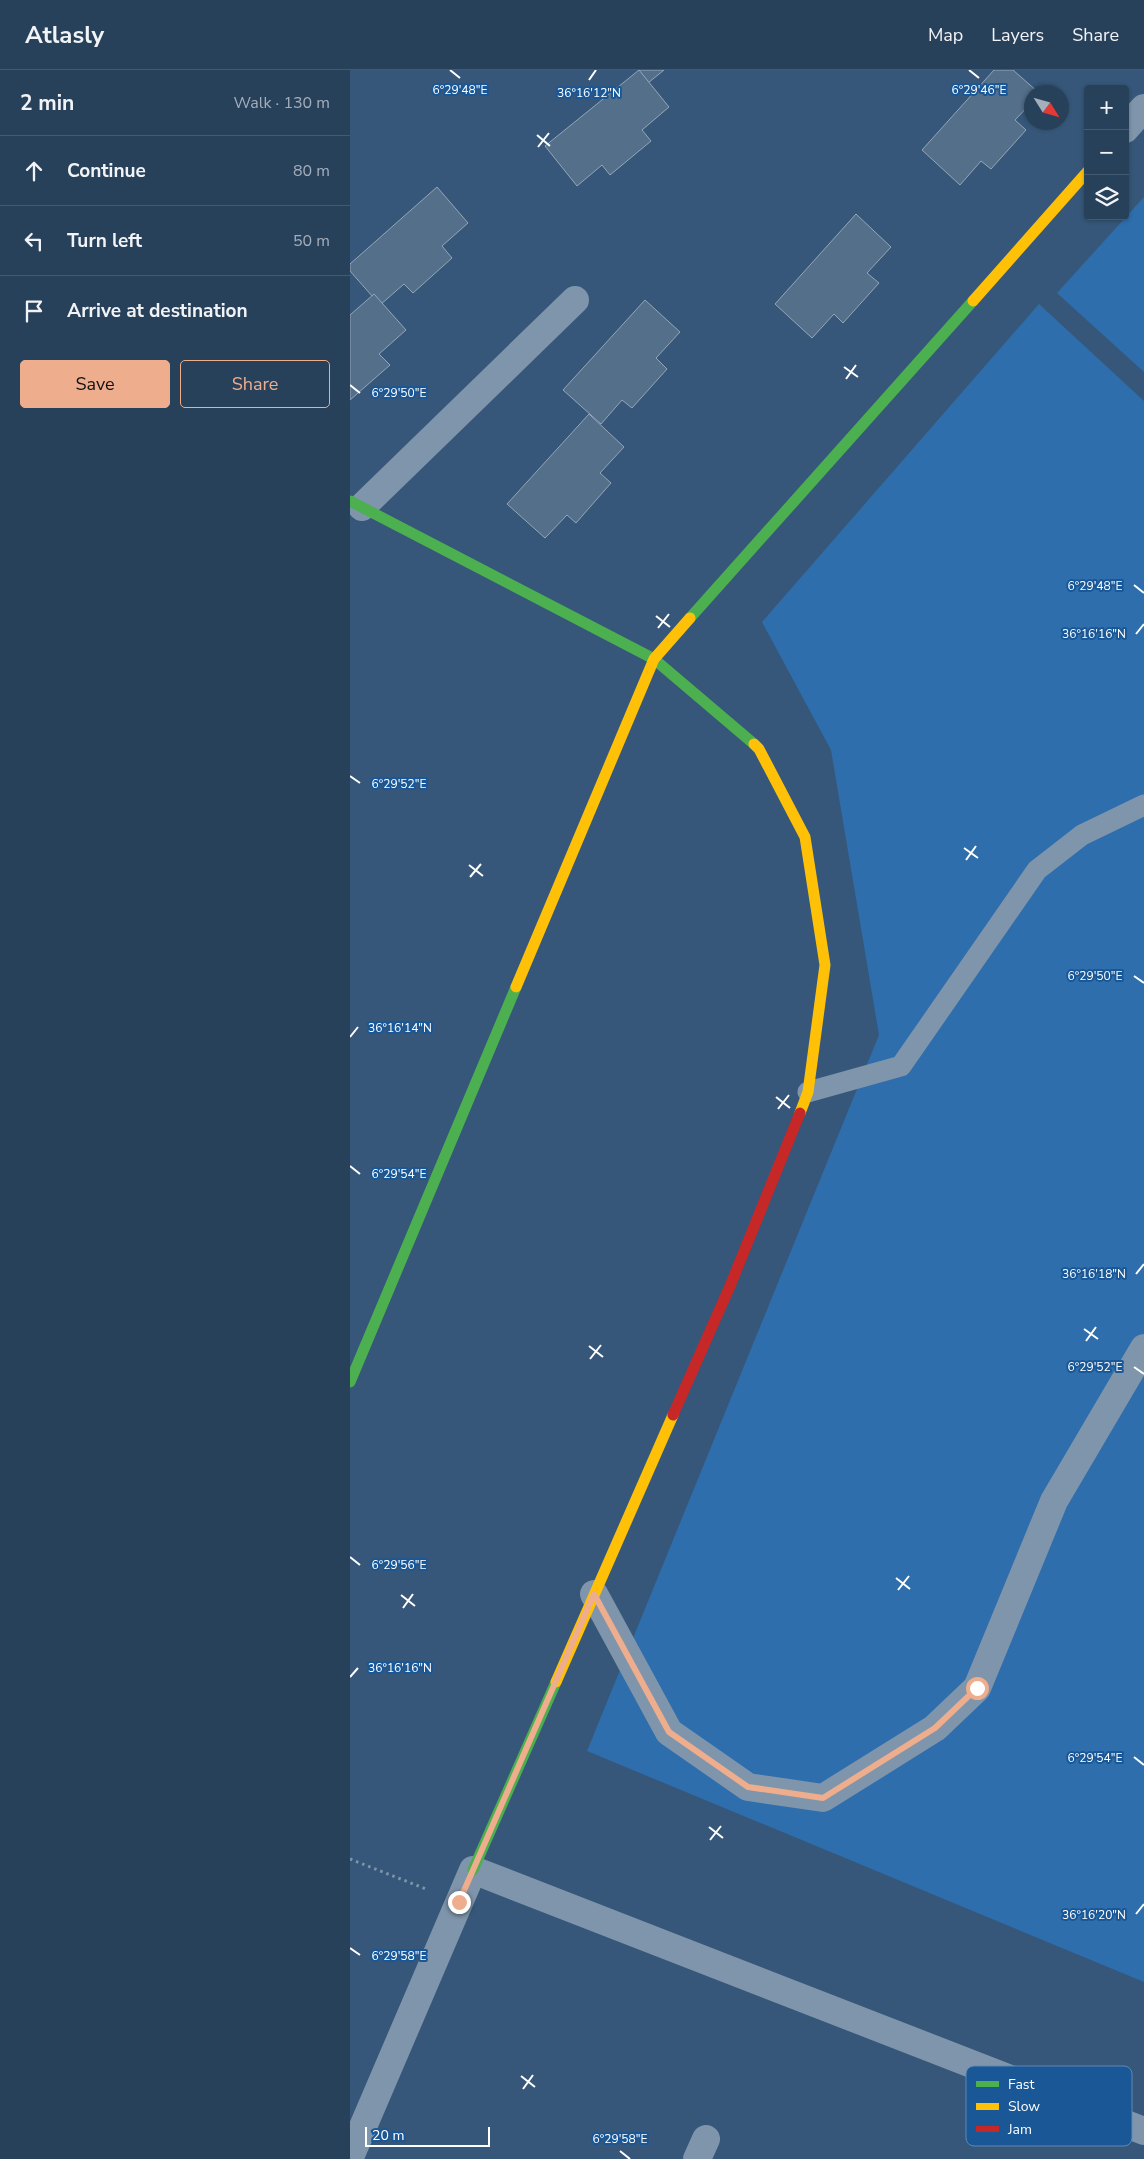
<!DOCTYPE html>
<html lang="en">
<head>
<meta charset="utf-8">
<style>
  :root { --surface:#28415b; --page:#344c64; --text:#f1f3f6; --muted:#a5afbb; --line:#445a71; --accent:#eead8d }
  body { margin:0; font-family:"Nunito Sans",sans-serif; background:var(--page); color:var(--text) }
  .controls { position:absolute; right:15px; top:15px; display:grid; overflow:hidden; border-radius:5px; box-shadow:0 1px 4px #0004 }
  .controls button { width:45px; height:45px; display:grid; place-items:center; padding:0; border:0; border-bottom:1px solid var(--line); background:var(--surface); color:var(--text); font:25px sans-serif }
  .compass { position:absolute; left:674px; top:15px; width:45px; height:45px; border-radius:50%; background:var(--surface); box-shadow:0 1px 4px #0004; rotate:127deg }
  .scale { position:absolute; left:15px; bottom:12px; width:125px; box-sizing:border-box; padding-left:5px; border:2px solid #fff; border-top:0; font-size:14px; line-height:18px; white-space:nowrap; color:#fff; -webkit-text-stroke:4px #195796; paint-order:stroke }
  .stop { position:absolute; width:15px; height:15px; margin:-11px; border:4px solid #eead8d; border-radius:50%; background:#fff }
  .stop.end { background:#eead8d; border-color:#fff; box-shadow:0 1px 5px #0008 }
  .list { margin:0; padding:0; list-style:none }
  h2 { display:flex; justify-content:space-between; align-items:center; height:65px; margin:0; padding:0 20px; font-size:21px }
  h2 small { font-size:16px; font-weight:400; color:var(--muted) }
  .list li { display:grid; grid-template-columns:32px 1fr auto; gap:15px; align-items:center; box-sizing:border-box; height:70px; padding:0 20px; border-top:1px solid var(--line) }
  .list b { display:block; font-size:19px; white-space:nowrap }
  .list em { font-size:16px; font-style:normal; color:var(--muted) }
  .actions { display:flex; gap:10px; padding:15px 20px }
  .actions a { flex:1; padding:11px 0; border:1px solid var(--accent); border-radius:5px; text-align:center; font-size:18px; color:var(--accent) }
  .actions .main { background:var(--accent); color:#111 }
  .icon { flex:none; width:28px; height:28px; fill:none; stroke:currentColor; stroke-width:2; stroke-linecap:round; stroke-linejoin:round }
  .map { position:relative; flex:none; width:794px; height:2089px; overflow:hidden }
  header { display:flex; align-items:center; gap:30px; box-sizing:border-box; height:70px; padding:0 25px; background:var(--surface); border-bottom:1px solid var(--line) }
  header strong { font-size:24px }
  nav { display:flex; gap:28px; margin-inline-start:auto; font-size:18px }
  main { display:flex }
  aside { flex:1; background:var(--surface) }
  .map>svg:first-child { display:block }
</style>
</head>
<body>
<header>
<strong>Atlasly</strong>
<nav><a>Map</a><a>Layers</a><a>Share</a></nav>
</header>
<main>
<aside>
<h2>2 min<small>Walk · 130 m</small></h2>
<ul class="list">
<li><svg class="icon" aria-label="ahead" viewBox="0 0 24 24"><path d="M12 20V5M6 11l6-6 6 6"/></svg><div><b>Continue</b></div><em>80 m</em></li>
<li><svg class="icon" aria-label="left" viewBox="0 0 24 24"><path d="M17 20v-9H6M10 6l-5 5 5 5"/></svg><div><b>Turn left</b></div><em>50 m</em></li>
<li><svg class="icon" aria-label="arrive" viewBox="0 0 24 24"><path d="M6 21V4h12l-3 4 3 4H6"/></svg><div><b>Arrive at destination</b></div></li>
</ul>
<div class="actions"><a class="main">Save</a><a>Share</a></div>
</aside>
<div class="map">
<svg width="794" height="2089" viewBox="0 0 794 2089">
  <rect width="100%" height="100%" fill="#365779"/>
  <!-- green -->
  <g fill="#2e6eac">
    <path d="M 794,127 L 794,302 L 707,223 Z"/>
    <path d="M 689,234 L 794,331 L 794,1912 L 237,1681 L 529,965 L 481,680 L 412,552 Z"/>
  </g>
  <!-- building -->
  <g fill="#546f8a" stroke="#94a6b9">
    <path d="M 288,0 L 314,0 L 298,13 Z"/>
    <path d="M 289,0 L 319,37 L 292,60 L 301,71 L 260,105 L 252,95 L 227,116 L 195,76 Z"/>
    <path d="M 644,0 L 663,0 L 688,22 L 682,22 L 682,32 L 665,50 L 676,60 L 641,99 L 631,91 L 610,115 L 572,80 Z"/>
    <path d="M 87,117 L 118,153 L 92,176 L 102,188 L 63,223 L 54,214 L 30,235 L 0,201 L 0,194 Z"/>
    <path d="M 506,144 L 541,177 L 517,203 L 529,213 L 493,253 L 484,244 L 462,268 L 425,234 Z"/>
    <path d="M 24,224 L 56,260 L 29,284 L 40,295 L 0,330 L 0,245 Z"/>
    <path d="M 295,230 L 330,262 L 306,288 L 317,299 L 282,338 L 272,330 L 251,354 L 213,320 Z"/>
    <path d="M 239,344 L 274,377 L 250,403 L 261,413 L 226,453 L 217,445 L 195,468 L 157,434 Z"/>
  </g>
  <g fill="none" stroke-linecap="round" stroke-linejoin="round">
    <!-- path -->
    <path stroke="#7f95ab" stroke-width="3" stroke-dasharray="2.5 4" stroke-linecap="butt" d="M 0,1789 L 76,1819"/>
    <!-- lane -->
    <path stroke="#7f95ab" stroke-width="21" d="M 458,1022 L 551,996 L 687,800 L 732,765 L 794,735"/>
    <!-- street -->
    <g stroke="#7f95ab" stroke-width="28">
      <path d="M 775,59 L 794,38"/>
      <path d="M 12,437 L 225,230"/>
      <path d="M 244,1524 L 319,1662 L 398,1717 L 473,1728 L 585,1658 L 627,1618 L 704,1431 L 794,1278"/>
      <path d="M 0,2087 L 123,1800 L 794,2061"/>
      <path d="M 347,2089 L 356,2069"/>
    </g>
    <!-- fast -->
    <g stroke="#4caf50" stroke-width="11">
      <path d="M 0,431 L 304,589 L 404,674"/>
      <path d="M 340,548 L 623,231"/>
      <path d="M 0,1312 L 166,917"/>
      <path d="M 123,1800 L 206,1612"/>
    </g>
    <!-- slow -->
    <g stroke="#ffc107" stroke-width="11">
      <path d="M 623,231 L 738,101"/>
      <path d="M 404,674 L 409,679 L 455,767 L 475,895 L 458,1022 L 450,1043"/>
      <path d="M 166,917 L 304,589 L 340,548"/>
      <path d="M 206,1612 L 323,1345"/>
    </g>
    <!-- jam -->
    <path stroke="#c62828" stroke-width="11" d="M 323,1345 L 380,1216 L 450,1043"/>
  </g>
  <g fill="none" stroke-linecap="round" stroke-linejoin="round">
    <!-- route -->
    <path stroke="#eead8d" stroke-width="6" d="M 109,1832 L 244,1524 L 319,1662 L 398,1717 L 473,1728 L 585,1658 L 627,1618"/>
  </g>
  <!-- ticks -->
  <path fill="none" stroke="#fff" stroke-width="2" d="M 100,0 L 110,8M 619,0 L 629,8M 239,10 L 246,0M 187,65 L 200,76M 188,77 L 199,63M 494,297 L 508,307M 496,309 L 506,295M 0,315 L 10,323M 784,515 L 794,523M 306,546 L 320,557M 308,558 L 319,544M 786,564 L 794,554M 0,706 L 10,713M 614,778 L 628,788M 616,790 L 626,776M 119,795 L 133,806M 120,807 L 131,794M 784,906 L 794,913M 0,967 L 8,957M 426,1027 L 440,1038M 428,1039 L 439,1025M 0,1096 L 10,1104M 786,1204 L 794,1194M 734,1259 L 748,1269M 736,1271 L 746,1257M 239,1276 L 253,1287M 240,1289 L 251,1275M 784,1297 L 794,1304M 0,1487 L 10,1495M 546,1508 L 560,1519M 548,1520 L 559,1506M 51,1525 L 65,1536M 53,1538 L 63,1524M 0,1607 L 8,1598M 784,1687 L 794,1695M 359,1757 L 373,1768M 360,1770 L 371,1756M 786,1844 L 794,1834M 0,1878 L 10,1885M 171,2006 L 185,2017M 173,2019 L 183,2005M 270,2081 L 280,2089"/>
  <!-- legend -->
  <rect x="616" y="1996" width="166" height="80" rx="8" fill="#195796" stroke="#5e89b6" stroke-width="1"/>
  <rect x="626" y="2011" width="23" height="6" fill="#4caf50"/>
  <rect x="626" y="2033" width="23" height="7" fill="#ffc107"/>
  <rect x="626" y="2056" width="23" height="6" fill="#c62828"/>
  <g font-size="14" fill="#fff">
    <text x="658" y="2019">Fast</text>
    <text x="658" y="2041">Slow</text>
    <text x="658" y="2064">Jam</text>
  </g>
  <g font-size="12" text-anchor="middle" fill="#fff" stroke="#195796" stroke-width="4" stroke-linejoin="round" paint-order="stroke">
    <text x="110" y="24">6°29'48"E</text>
    <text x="629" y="24">6°29'46"E</text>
    <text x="239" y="27">36°16'12"N</text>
    <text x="49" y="327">6°29'50"E</text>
    <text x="745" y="520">6°29'48"E</text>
    <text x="744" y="568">36°16'16"N</text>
    <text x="49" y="718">6°29'52"E</text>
    <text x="745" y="910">6°29'50"E</text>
    <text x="50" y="962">36°16'14"N</text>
    <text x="49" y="1108">6°29'54"E</text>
    <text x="744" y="1208">36°16'18"N</text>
    <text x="745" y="1301">6°29'52"E</text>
    <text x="49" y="1499">6°29'56"E</text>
    <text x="50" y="1602">36°16'16"N</text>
    <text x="745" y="1692">6°29'54"E</text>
    <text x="744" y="1849">36°16'20"N</text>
    <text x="49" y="1890">6°29'58"E</text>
    <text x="270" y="2073">6°29'58"E</text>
  </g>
</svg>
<div class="controls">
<button>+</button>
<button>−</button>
<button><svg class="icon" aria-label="layers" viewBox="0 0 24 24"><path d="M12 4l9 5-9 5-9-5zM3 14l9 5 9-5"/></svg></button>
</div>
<svg class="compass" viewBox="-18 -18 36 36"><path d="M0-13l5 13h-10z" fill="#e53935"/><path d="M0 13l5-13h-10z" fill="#a5afbb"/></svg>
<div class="scale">20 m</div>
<div class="stop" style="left:627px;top:1618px"></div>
<div class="stop end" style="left:109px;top:1832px"></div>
</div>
</main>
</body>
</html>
